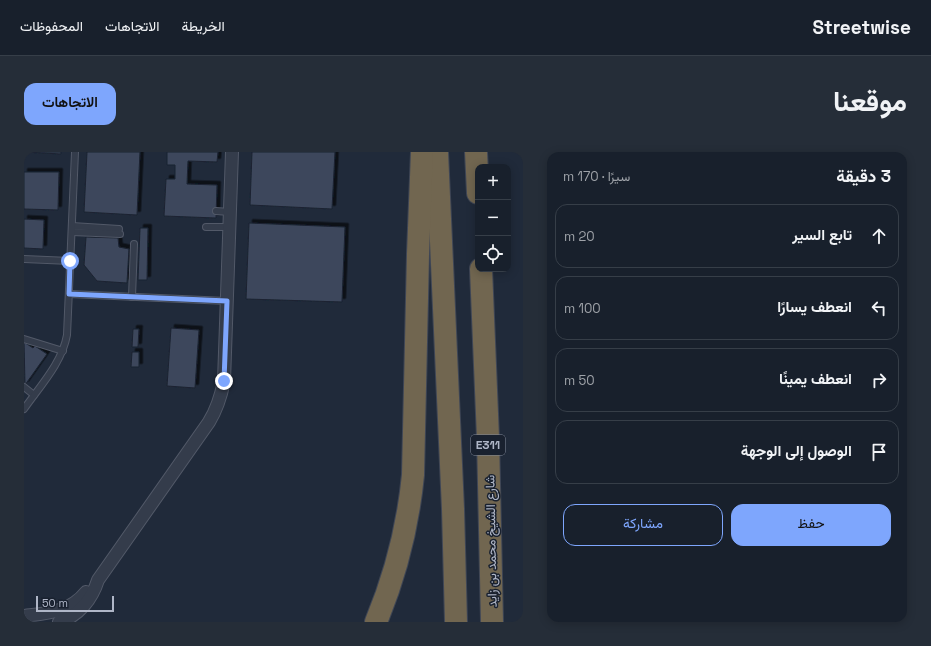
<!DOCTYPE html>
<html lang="ar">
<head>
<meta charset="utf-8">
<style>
  :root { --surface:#18202c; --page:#252d38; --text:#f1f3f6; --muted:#9fa3a9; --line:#363e48; --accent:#7ea6fd }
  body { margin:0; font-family:"Space Grotesk",Vazirmatn,sans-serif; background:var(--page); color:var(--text); direction:rtl }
  .controls { position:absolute; right:12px; top:12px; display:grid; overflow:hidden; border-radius:8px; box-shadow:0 2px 10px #0003 }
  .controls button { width:36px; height:36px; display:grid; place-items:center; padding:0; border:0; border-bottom:1px solid var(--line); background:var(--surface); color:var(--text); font:20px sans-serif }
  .scale { position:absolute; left:12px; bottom:10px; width:78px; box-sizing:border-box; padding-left:4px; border:2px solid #afb6c7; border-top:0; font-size:11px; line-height:14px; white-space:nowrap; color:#afb6c7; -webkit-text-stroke:3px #19212f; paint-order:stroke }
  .stop { position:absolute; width:12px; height:12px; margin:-9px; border:3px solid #7ea6fd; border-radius:50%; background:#fff }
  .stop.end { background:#7ea6fd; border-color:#fff; box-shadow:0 1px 4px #0008 }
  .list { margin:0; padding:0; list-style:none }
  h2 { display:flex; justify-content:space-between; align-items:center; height:52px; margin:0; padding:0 16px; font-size:17px }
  h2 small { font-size:13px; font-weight:400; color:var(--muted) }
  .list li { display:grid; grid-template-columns:26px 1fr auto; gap:12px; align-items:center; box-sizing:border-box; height:64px; margin:0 8px 8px; padding:0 8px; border:1px solid var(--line); border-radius:12px }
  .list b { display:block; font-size:15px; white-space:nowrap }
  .list em { font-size:13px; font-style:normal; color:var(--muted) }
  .actions { display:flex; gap:8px; padding:12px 16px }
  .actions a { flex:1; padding:9px 0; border:1px solid var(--accent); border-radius:12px; text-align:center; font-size:14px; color:var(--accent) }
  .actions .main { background:var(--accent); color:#111 }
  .icon { flex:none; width:22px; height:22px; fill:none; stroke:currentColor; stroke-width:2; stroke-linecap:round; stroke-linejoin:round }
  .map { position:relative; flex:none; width:499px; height:470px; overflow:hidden; direction:ltr; border-radius:12px }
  header { display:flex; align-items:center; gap:24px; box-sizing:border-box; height:56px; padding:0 20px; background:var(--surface); border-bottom:1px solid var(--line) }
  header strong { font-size:19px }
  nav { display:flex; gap:22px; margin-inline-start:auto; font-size:14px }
  .intro { display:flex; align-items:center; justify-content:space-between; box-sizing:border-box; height:96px; padding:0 24px }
  h1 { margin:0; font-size:28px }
  .button { padding:10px 18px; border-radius:12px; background:var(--accent); color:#111; font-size:14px; font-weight:700 }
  main { display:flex; gap:24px; padding:0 24px }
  aside { flex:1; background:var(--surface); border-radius:12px; box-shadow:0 2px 10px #0003 }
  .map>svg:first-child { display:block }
</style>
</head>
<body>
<header>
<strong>Streetwise</strong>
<nav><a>الخريطة</a><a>الاتجاهات</a><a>المحفوظات</a></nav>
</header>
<div class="intro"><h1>موقعنا</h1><a class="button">الاتجاهات</a></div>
<main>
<aside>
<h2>3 دقيقة<small>سيرًا · 170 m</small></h2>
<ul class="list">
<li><svg class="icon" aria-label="ahead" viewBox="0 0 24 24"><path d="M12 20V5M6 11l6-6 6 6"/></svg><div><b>تابع السير</b></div><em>20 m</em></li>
<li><svg class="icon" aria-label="left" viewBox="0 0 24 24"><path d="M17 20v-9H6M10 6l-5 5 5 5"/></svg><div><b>انعطف يسارًا</b></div><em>100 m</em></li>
<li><svg class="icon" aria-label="right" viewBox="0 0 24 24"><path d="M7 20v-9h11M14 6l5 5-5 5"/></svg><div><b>انعطف يمينًا</b></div><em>50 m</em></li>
<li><svg class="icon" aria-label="arrive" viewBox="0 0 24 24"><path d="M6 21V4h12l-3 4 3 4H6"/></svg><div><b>الوصول إلى الوجهة</b></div></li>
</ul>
<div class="actions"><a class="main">حفظ</a><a>مشاركة</a></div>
</aside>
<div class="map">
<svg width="499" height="470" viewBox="0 0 499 470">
  <defs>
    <filter id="shadow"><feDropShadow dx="3.5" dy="-3.5" stdDeviation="0" flood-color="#0009"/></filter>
  </defs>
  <rect width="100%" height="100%" fill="#202a3a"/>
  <!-- building -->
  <g fill="#3c475b" stroke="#1b2331" filter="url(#shadow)">
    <path d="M 0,0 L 37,0 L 37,2 Z"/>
    <path d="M 63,0 L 116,0 L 113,63 L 60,60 Z"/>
    <path d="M 143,0 L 194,0 L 193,10 L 164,9 L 163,32 L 193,33 L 192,66 L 140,64 L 142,27 L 151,27 L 151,13 L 143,13 Z"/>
    <path d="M 228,0 L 311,0 L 308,57 L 226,53 Z"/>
    <path d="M 0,20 L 35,20 L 34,58 L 0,57 Z"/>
    <path d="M 0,67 L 20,68 L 19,97 L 0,96 Z"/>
    <path d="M 225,71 L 321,75 L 318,150 L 222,147 Z"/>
    <path d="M 116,76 L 124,76 L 123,128 L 114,128 Z"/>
    <path d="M 62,85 L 94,86 L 95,95 L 105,97 L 103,131 L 73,129 L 60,113 Z"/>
    <path d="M 147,176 L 175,178 L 171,236 L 143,234 Z"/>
    <path d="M 109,177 L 115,177 L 114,195 L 108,195 Z"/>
    <path d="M 0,190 L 9,196 L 11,194 L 23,202 L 1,233 Z"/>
    <path d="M 108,200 L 115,200 L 115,215 L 107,215 Z"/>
  </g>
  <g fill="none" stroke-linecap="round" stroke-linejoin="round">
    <defs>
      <g id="service">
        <path d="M 192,59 L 206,60"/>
        <path d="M 48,74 L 95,77"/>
        <path d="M 182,75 L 205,75"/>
        <path d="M 48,80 L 96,82"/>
        <path d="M 0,107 L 46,109"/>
        <path d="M 45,142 L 203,149"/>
        <path d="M 108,145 L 110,92"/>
        <path d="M 0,187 L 39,199"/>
        <path d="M 0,235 L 10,243"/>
        <path d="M 0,257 C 16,234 38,211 43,183 L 51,0"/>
      </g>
      <g id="minor">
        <path d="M 0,464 C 24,461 46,460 62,440"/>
        <path d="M 35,470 C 55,464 68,447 74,428 L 185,270 C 193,257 197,244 200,229 L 208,0"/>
      </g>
      <g id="motorway">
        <path d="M 413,0 L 429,357 L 432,470"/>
        <path d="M 452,0 L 454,41"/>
        <path d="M 457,117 L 464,286 L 468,470"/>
        <path d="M 352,470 C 372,422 384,374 389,323 L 394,102 L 398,0"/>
      </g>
    </defs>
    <!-- service casing -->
    <use href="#service" stroke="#525968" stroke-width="8"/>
    <!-- minor casing -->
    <use href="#minor" stroke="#525968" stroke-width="14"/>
    <!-- motorway casing -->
    <use href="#motorway" stroke="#3f4655" stroke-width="24"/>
    <!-- service -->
    <use href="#service" stroke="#343c4b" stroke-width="6"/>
    <!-- minor -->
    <use href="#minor" stroke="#343c4b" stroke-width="12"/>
    <!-- motorway -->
    <use href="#motorway" stroke="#716650" stroke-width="22"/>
  </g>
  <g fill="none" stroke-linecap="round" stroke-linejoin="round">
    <!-- route -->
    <path stroke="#7ea6fd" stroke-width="5" d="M 46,109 L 45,142 L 203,149 L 200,229"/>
  </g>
  <g text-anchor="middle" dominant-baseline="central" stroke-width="3" stroke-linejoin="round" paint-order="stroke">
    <!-- shield labels -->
    <rect fill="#19212f" stroke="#828999" stroke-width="1" x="447" y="283" width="34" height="20" rx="3"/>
    <g font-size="12" font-weight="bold" fill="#afb6c7">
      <text x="464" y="293">E311</text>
    </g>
    <!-- street labels -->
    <g font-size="13" fill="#afb6c7" stroke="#19212f">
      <text transform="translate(467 389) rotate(-91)">شارع الشيخ محمد بن زايد</text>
    </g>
  </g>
</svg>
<div class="controls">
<button>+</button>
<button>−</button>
<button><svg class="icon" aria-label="locate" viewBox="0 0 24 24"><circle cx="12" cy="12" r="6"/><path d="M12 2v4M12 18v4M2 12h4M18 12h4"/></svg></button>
</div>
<div class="scale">50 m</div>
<div class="stop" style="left:46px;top:109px"></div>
<div class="stop end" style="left:200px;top:229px"></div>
</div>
</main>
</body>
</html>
